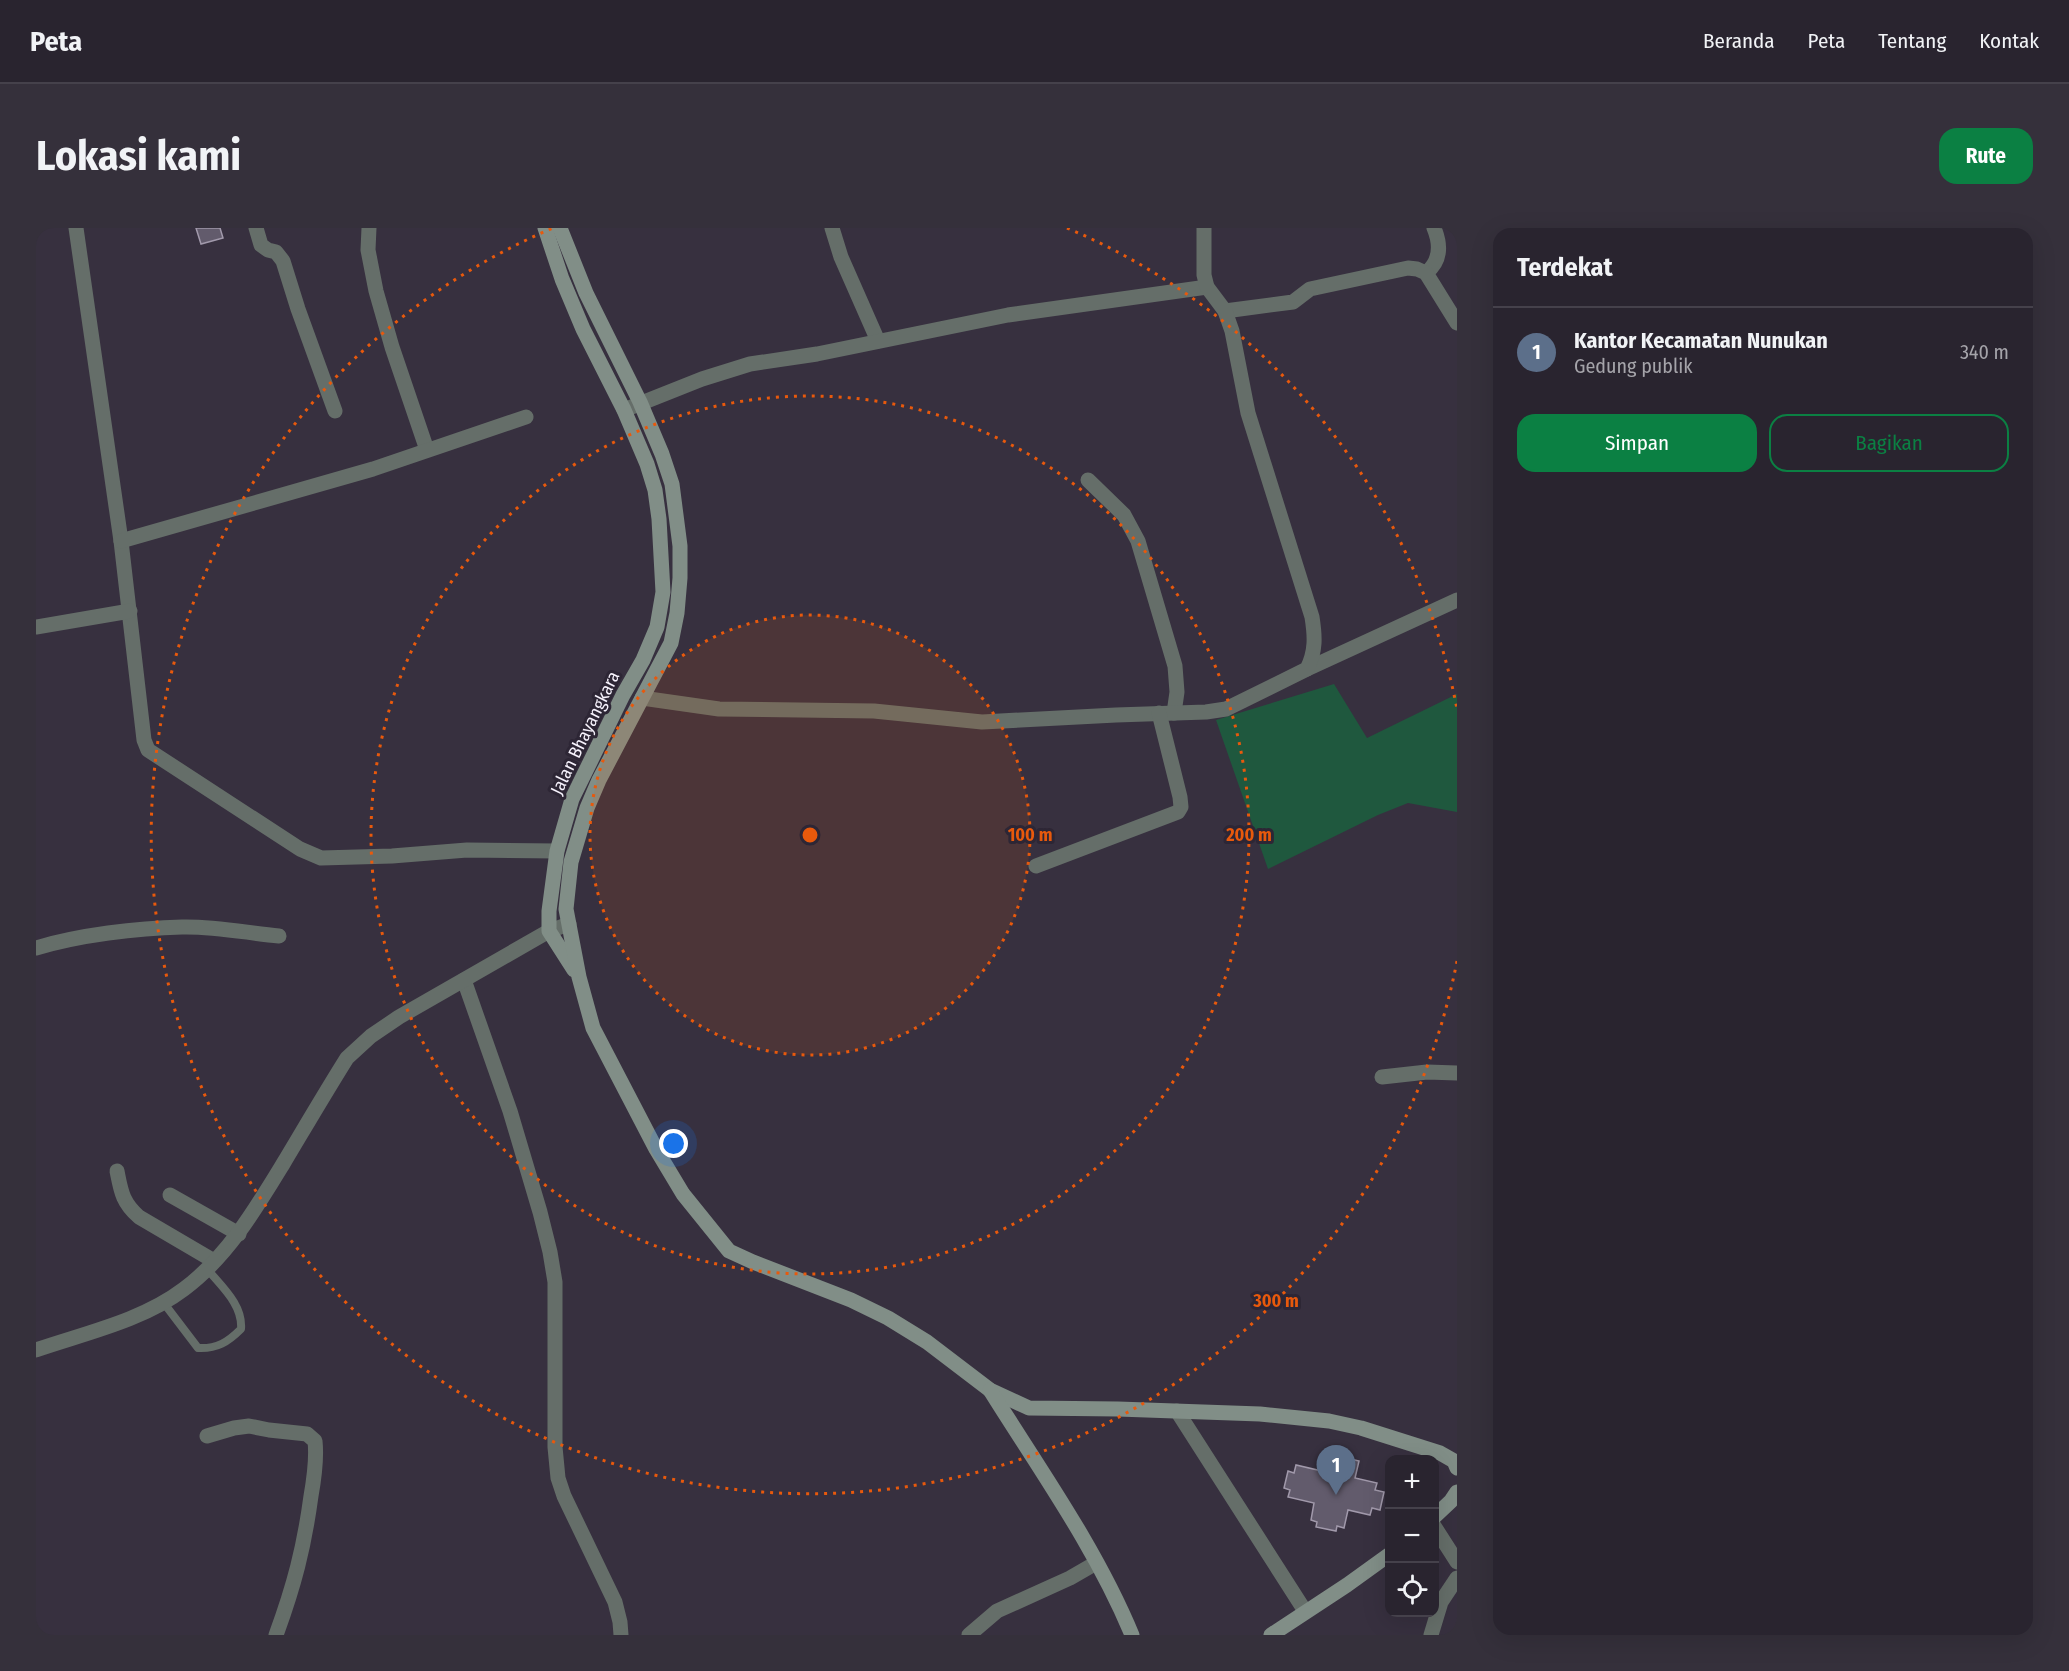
<!DOCTYPE html>
<html lang="id">
<head>
<meta charset="utf-8">
<style>
  :root { --surface:#29242f; --page:#35303b; --text:#f1f3f6; --muted:#a5a4aa; --line:#45414b; --accent:#0b8043 }
  body { margin:0; font-family:"Fira Sans Condensed",sans-serif; background:var(--page); color:var(--text) }
  .controls { position:absolute; right:18px; bottom:18px; display:grid; overflow:hidden; border-radius:12px; box-shadow:0 6px 24px #0002 }
  .controls button { width:54px; height:54px; display:grid; place-items:center; padding:0; border:0; border-bottom:2px solid var(--line); background:var(--surface); color:var(--text); font:30px sans-serif }
  .you { position:absolute; left:638px; top:916px; width:21px; height:21px; margin:-15px; border:4px solid #fff; border-radius:50%; background:#1a73e8; box-shadow:0 0 0 9px #1a73e833 }
  .badge { display:grid; place-items:center; width:39px; height:39px; border-radius:50%; background:var(--accent); color:#fff; font-size:20px; font-weight:700 }
  .pin { position:absolute; translate:-50% -50px; filter:drop-shadow(0 2px 3px #0008) }
  .pin::after { content:''; position:absolute; top:32px; width:21px; height:18px; background:inherit; clip-path:polygon(0 0,100% 0,50% 100%) }
  .list { margin:0; padding:0; list-style:none }
  h2 { display:flex; justify-content:space-between; align-items:center; height:78px; margin:0; padding:0 24px; font-size:26px }
  h2 small { font-size:20px; font-weight:400; color:var(--muted) }
  .list li { display:grid; grid-template-columns:39px 1fr auto; gap:18px; align-items:center; box-sizing:border-box; height:90px; padding:0 24px; border-top:2px solid var(--line) }
  .list b { display:block; font-size:22px; white-space:nowrap }
  .list p { margin:0; font-size:20px; white-space:nowrap; color:var(--muted) }
  .list em { font-size:20px; font-style:normal; color:var(--muted) }
  .actions { display:flex; gap:12px; padding:18px 24px }
  .actions a { flex:1; padding:14px 0; border:2px solid var(--accent); border-radius:18px; text-align:center; font-size:21px; color:var(--accent) }
  .actions .main { background:var(--accent); color:#fff }
  .icon { flex:none; width:33px; height:33px; fill:none; stroke:currentColor; stroke-width:2; stroke-linecap:round; stroke-linejoin:round }
  .map { position:relative; flex:none; width:1421px; height:1407px; overflow:hidden; border-radius:18px }
  header { display:flex; align-items:center; gap:36px; box-sizing:border-box; height:84px; padding:0 30px; background:var(--surface); border-bottom:2px solid var(--line) }
  header strong { font-size:28px }
  nav { display:flex; gap:33px; margin-inline-start:auto; font-size:21px }
  .intro { display:flex; align-items:center; justify-content:space-between; box-sizing:border-box; height:144px; padding:0 36px }
  h1 { margin:0; font-size:42px }
  .button { padding:15px 27px; border-radius:18px; background:var(--accent); color:#fff; font-size:21px; font-weight:700 }
  main { display:flex; gap:36px; padding:0 36px }
  aside { flex:1; background:var(--surface); border-radius:18px; box-shadow:0 6px 24px #0002 }
  .map>svg:first-child { display:block }
</style>
</head>
<body>
<header>
<strong>Peta</strong>
<nav><a>Beranda</a><a>Peta</a><a>Tentang</a><a>Kontak</a></nav>
</header>
<div class="intro"><h1>Lokasi kami</h1><a class="button">Rute</a></div>
<main>
<div class="map">
<svg width="1421" height="1407" viewBox="0 0 1421 1407">
  <rect width="100%" height="100%" fill="#37303f"/>
  <!-- green -->
  <path fill="#1f583e" d="M 1298,456 L 1331,510 L 1421,466 L 1421,584 L 1372,575 L 1342,587 L 1232,641 L 1180,492 Z"/>
  <!-- building -->
  <g fill="#625b6c" stroke="#a199ab" stroke-width="1.5">
    <path d="M 160,0 L 184,0 L 187,10 L 165,16 Z"/>
    <path d="M 1290,1225 L 1323,1233 L 1319,1250 L 1341,1255 L 1339,1262 L 1348,1264 L 1344,1282 L 1336,1280 L 1334,1287 L 1312,1282 L 1308,1300 L 1301,1298 L 1300,1303 L 1280,1299 L 1281,1294 L 1275,1292 L 1278,1275 L 1252,1269 L 1254,1262 L 1248,1260 L 1252,1243 L 1258,1245 L 1260,1237 L 1286,1243 Z"/>
  </g>
  <g fill="none" stroke-linecap="round" stroke-linejoin="round">
    <!-- lane -->
    <path stroke="#656e69" stroke-width="8" d="M 127,1074 L 162,1120 C 181,1121 192,1114 205,1101 C 207,1077 186,1059 172,1042"/>
    <!-- street -->
    <g stroke="#656e69" stroke-width="15">
      <path d="M 40,0 L 85,313 L 108,512 L 112,522 L 264,621 L 285,630 L 356,628 L 431,622 L 521,623"/>
      <path d="M 220,0 L 225,17 L 232,22 L 240,24 L 247,33 L 262,81 L 299,183"/>
      <path d="M 333,0 L 332,22 L 340,63 L 356,119 L 391,222"/>
      <path d="M 796,0 L 805,29 L 842,113"/>
      <path d="M 1390,45 C 1405,33 1405,17 1398,0"/>
      <path d="M 1189,83 L 1257,74 L 1274,61 L 1372,40 L 1381,41 L 1390,45 L 1421,95"/>
      <path d="M 588,182 L 666,151 L 714,136 L 781,126 L 972,87 L 1171,59"/>
      <path d="M 1052,252 L 1088,287 L 1102,313 L 1139,438 L 1141,464 L 1138,485"/>
      <path d="M 85,313 L 337,241 L 490,189"/>
      <path d="M 0,399 L 94,383"/>
      <path d="M 1271,441 L 1421,372"/>
      <path d="M 606,470 L 683,481 L 838,483 L 946,494 L 1080,487 L 1170,484 L 1190,481 L 1271,441 C 1280,423 1279,408 1276,389 L 1212,185 L 1196,103 L 1189,83 L 1171,59 L 1168,47 L 1168,0"/>
      <path d="M 1000,638 L 1142,584 L 1145,579 L 1144,569 L 1123,485"/>
      <path d="M 0,720 C 43,707 101,700 146,699 C 178,698 211,705 243,708"/>
      <path d="M 428,752 L 474,883 L 504,984 L 514,1024 L 519,1054 L 519,1219 L 522,1250 L 528,1268 L 579,1374 L 584,1394 L 585,1407"/>
      <path d="M 1346,849 L 1391,844 L 1421,845"/>
      <path d="M 81,943 C 85,963 86,974 103,989 L 178,1033"/>
      <path d="M 134,967 L 203,1006"/>
      <path d="M 0,1122 C 49,1105 106,1093 148,1061 C 191,1029 219,982 247,936 C 268,901 289,865 311,830 L 335,808 L 363,789 L 513,703 L 533,696"/>
      <path d="M 1141,1183 L 1269,1383"/>
      <path d="M 171,1208 L 198,1200 L 213,1198 L 233,1202 L 271,1206 L 279,1213 C 281,1231 278,1251 275,1268 C 268,1320 258,1358 240,1407"/>
      <path d="M 1398,1298 L 1421,1334"/>
      <path d="M 933,1407 L 961,1383 L 1034,1350 L 1060,1335"/>
      <path d="M 1395,1407 L 1405,1374 L 1421,1350"/>
    </g>
    <!-- secondary -->
    <g stroke="#818e87" stroke-width="15">
      <path d="M 509,0 L 526,51 L 547,101 L 588,182 L 611,236 L 619,262 L 623,291 L 627,364 L 621,399 L 607,432 L 587,467 L 536,571 L 521,623 L 513,683 L 513,703 L 538,742"/>
      <path d="M 524,0 L 550,65 L 604,174 L 626,226 L 636,256 L 644,318 L 644,350 L 641,385 L 635,415 L 563,552 L 551,580 L 535,634 L 530,681 L 543,749 L 557,800 L 620,921 L 647,966 L 693,1023 L 717,1034 L 815,1072 L 852,1090 L 891,1114 L 954,1162 L 993,1180 L 1082,1181 L 1224,1186 L 1293,1193 L 1325,1200 L 1404,1225 L 1418,1233 L 1421,1240"/>
      <path d="M 954,1162 C 1004,1242 1060,1320 1096,1407"/>
      <path d="M 1398,1289 L 1415,1273 L 1421,1264"/>
      <path d="M 1235,1407 L 1311,1357 L 1354,1326"/>
    </g>
  </g>
  <!-- distance rings -->
  <circle cx="774" cy="607" r="220" fill="#e8590c" fill-opacity=".12"/>
  <g fill="none" stroke="#e8590c" stroke-width="3" stroke-dasharray="3 6">
    <circle cx="774" cy="607" r="220"/>
    <circle cx="774" cy="607" r="439"/>
    <path d="M1421 733A659 659 0 1 1 517 0M1031 0A659 659 0 0 1 1421 481"/>
  </g>
  <g text-anchor="middle" dominant-baseline="central" stroke-width="6" stroke-linejoin="round" paint-order="stroke">
    <!-- street labels -->
    <g font-size="18" fill="#f6f2fc" stroke="#2d2635">
      <text transform="translate(549 505) rotate(-64)">Jalan Bhayangkara</text>
    </g>
  </g>
  <circle cx="774" cy="607" r="9" fill="#e8590c" stroke="#2d2635" stroke-width="3"/>
  <g font-size="18" text-anchor="middle" font-weight="bold" fill="#e8590c" stroke="#2d2635" stroke-width="6" stroke-linejoin="round" paint-order="stroke">
    <text x="994" y="613">100 m</text>
    <text x="1213" y="613">200 m</text>
    <text x="1240" y="1079">300 m</text>
  </g>
</svg>
<div class="controls">
<button>+</button>
<button>−</button>
<button><svg class="icon" aria-label="locate" viewBox="0 0 24 24"><circle cx="12" cy="12" r="6"/><path d="M12 2v4M12 18v4M2 12h4M18 12h4"/></svg></button>
</div>
<div class="you"></div>
<div class="pin badge" style="left:1300px;top:1267px;background:#5c6f8a">1</div>
</div>
<aside>
<h2>Terdekat<small></small></h2>
<ul class="list">
<li><span class="badge" style="background:#5c6f8a">1</span><div><b>Kantor Kecamatan Nunukan</b><p>Gedung publik</p></div><em>340 m</em></li>
</ul>
<div class="actions"><a class="main">Simpan</a><a>Bagikan</a></div>
</aside>
</main>
</body>
</html>
